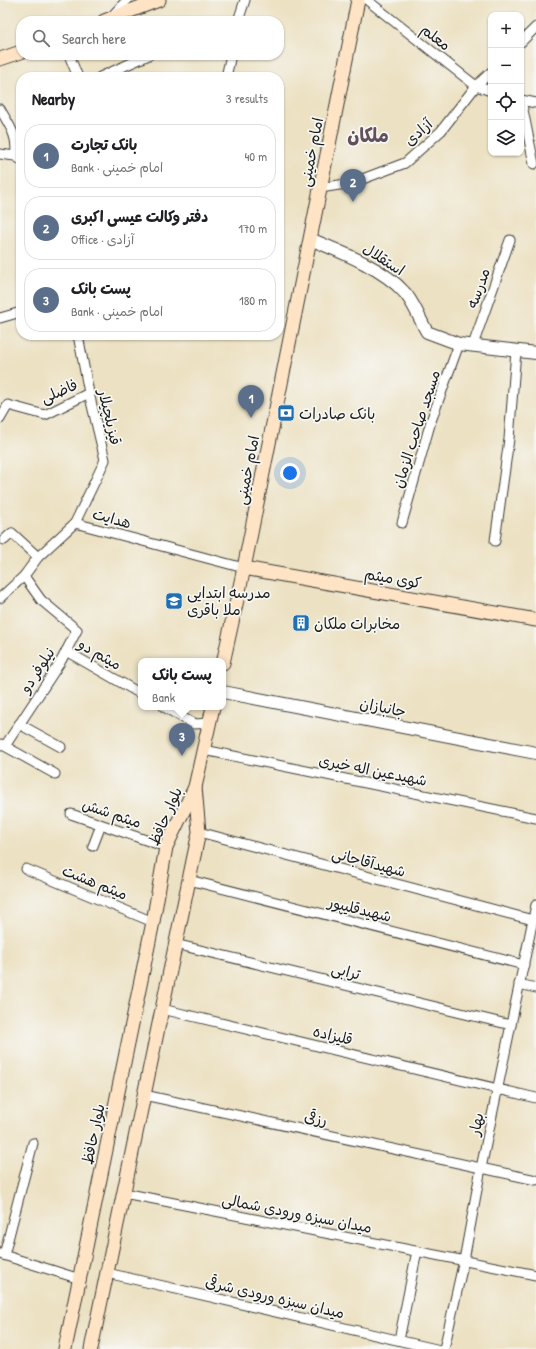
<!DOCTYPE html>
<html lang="en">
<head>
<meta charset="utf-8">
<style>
  :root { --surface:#fff; --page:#f2f2f2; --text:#202124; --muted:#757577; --line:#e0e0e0; --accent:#1f6fb2 }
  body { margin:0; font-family:"Patrick Hand","Playpen Sans Arabic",sans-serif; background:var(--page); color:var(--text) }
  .controls { position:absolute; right:12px; top:12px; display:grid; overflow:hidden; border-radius:8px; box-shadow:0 1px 3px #0004 }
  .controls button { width:36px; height:36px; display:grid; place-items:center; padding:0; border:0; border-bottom:1px solid var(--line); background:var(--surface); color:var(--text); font:20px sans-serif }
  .you { position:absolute; left:290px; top:473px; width:14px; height:14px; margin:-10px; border:3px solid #fff; border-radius:50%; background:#1a73e8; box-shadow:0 0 0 6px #1a73e833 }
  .badge { display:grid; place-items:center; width:26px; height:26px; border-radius:50%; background:var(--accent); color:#fff; font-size:13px; font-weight:700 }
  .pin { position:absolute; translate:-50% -33px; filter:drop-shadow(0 1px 2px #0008) }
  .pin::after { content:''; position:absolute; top:21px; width:14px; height:12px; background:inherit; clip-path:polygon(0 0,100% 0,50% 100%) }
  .popup { position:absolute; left:138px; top:658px; width:88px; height:52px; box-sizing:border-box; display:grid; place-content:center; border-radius:8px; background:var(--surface); filter:drop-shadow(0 1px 3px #0005); font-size:13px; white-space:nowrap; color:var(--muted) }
  .popup b { font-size:15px; color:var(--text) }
  .popup::after { content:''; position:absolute; left:50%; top:100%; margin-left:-8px; border:8px solid transparent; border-top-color:var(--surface) }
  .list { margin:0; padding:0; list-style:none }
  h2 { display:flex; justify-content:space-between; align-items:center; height:52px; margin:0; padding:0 16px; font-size:17px }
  h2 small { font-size:13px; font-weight:400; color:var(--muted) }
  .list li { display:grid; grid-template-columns:26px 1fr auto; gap:12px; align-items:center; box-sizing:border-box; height:64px; margin:0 8px 8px; padding:0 8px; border:1px solid var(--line); border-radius:16px }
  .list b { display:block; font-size:15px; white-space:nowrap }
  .list p { margin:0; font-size:13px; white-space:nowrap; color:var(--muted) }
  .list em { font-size:13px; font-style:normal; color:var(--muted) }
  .icon { flex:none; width:22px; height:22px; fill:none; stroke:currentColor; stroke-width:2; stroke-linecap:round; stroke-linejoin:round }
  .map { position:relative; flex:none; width:536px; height:1349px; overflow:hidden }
  .search { position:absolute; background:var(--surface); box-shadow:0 1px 3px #0004; left:16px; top:16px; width:268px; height:44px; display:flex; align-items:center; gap:10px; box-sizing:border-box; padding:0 14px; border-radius:16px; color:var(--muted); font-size:15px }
  .panel { position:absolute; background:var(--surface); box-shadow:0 1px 3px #0004; left:16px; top:72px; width:268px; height:268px; border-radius:16px }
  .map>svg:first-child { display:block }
</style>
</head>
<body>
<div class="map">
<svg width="536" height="1349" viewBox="0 0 536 1349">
  <rect width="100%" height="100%" fill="#f6f6f2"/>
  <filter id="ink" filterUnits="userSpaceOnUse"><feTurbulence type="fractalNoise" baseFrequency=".025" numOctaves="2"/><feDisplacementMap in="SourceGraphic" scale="8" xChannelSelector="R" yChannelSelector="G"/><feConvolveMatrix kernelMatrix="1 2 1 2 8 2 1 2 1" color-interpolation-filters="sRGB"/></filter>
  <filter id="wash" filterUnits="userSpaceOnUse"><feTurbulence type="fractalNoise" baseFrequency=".012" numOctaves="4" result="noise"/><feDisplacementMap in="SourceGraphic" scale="16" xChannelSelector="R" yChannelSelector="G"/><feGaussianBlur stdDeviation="0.9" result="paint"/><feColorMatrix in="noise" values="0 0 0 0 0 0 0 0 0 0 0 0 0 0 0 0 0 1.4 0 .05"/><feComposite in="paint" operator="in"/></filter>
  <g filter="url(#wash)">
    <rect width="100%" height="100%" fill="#ece1c2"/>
  </g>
  <g filter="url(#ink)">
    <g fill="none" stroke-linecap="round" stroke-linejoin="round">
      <defs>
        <g id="minor">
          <path d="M 367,0 L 476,86 L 491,91"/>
          <path d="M 112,16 L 127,0"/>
          <path d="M 238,21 L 245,0"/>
          <path d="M 521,42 L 536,27"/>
          <path d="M 69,55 L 78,77"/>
          <path d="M 100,77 L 149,55"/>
          <path d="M 226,77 L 231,55"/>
          <path d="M 521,100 L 534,164"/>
          <path d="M 521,100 L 536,103"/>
          <path d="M 0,109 C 9,125 19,137 15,156"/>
          <path d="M 0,154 L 15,156 L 21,160"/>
          <path d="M 320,188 L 352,183 L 405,163 L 441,131 L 476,86 L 491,72"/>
          <path d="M 0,318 L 21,312"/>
          <path d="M 473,345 L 510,240"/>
          <path d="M 0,419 L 8,405 L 45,415 L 89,393"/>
          <path d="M 75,523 L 105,460 L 89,393 L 78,335"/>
          <path d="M 402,523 L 431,421 L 459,344"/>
          <path d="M 4,540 L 12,533 L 38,557"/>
          <path d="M 495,541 L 509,439 L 516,351"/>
          <path d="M 0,598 L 24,576 L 38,557 L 75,523 L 244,568"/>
          <path d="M 66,651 L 141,694"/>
          <path d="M 164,707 L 194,724 L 210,723"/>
          <path d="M 19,724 L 61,747"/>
          <path d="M 1,744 L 55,774"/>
          <path d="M 5,746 L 61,661 L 77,630 L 41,600 L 24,576"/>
          <path d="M 204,750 L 536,818"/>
          <path d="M 71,814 L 166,847"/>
          <path d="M 199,832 L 533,920"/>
          <path d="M 93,846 L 101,825"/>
          <path d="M 26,869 L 153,922"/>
          <path d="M 189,880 L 524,965"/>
          <path d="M 175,944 L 511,1025"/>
          <path d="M 519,984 L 536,988"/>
          <path d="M 162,1009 L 536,1098"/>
          <path d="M 144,1095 L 536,1180"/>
          <path d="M 124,1193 L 536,1275"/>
          <path d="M 0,1254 L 80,1279"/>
          <path d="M 4,1255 L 33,1143"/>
          <path d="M 107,1273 L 436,1349"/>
          <path d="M 399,1340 L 417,1251"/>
          <path d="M 444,1349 L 464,1260 L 481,1168 L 536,905"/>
        </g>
        <g id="tertiary">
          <path d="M 310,239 C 339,251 383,268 404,292 C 413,301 420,320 427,332 L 459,344 L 536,353"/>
          <path d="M 223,692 L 536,753"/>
        </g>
        <g id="secondary">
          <path d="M 104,21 L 159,0"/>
          <path d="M 0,59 L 21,52"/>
          <path d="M 244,568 L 536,620"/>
          <path d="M 223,663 L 244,568 L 358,0"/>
          <path d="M 65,1349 L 153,922 L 166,847 L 195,787 L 213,707"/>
          <path d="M 91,1349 L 199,832 L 195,787"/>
        </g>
      </defs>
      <!-- minor casing -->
      <use href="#minor" stroke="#3b3a35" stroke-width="11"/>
      <!-- tertiary casing -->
      <use href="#tertiary" stroke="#3b3a35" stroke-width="14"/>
      <!-- secondary casing -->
      <use href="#secondary" stroke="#3b3a35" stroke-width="15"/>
      <!-- minor -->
      <use href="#minor" stroke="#fff" stroke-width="9"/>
      <!-- tertiary -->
      <use href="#tertiary" stroke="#fff" stroke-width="12"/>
      <!-- secondary -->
      <use href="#secondary" stroke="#fee4c5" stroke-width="13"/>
    </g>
  </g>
  <!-- icons -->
  <defs>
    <symbol id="bank-square" viewBox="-11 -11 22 22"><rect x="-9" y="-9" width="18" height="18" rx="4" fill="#1f6fb2" stroke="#f6f6f2"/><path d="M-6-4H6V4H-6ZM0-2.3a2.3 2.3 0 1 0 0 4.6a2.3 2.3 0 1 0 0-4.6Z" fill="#fff"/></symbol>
    <symbol id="school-square" viewBox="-11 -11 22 22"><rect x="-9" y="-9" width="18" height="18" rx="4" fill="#1f6fb2" stroke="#f6f6f2"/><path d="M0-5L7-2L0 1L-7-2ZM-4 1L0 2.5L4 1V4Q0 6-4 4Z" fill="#fff"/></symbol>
    <symbol id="building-square" viewBox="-11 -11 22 22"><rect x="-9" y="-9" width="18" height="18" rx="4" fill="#1f6fb2" stroke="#f6f6f2"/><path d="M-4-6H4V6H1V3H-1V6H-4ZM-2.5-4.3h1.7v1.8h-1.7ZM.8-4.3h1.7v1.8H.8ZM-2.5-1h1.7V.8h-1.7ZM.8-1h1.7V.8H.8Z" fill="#fff"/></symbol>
  </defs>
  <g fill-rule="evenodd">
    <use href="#bank-square" x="276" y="403" width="20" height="20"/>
    <use href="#school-square" x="164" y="591" width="20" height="20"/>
    <use href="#building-square" x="291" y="613" width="20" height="20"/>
  </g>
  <g text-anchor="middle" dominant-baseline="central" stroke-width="3.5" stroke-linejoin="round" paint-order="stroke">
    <!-- street labels -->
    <g font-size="15" fill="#1c1c1c" stroke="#f6f6f2">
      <text transform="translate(436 37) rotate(38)">معلم</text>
      <text transform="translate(418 132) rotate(-42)">آزادی</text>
      <text transform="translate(311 152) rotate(-79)">امام خمینی</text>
      <text transform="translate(384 259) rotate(33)">استقلال</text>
      <text transform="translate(478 288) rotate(-70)">مدرسه</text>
      <text transform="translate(59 391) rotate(-23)">فاضلی</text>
      <text transform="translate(110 417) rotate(77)">قیزیلچیلار</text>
      <text transform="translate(416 429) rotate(-72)">مسجد صاحب الزمان</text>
      <text transform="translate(247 470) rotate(-79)">امام خمینی</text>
      <text transform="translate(112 518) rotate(15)">هدایت</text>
      <text transform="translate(393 578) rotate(10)">کوی میثم</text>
      <text transform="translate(100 654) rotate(30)">میثم دو</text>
      <text transform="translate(37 670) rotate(-57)">نیلوفر دو</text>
      <text transform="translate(383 707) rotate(11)">جانبازان</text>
      <text transform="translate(373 770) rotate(11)">شهیدعین اله خیری</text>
      <text transform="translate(112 813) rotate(19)">میثم شش</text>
      <text transform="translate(165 816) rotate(-66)">بلوار حافظ</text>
      <text transform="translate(369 862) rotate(15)">شهیدآقاجانی</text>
      <text transform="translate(95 882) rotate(22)">میثم هشت</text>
      <text transform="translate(360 909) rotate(14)">شهیدقلیپور</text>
      <text transform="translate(346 971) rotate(14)">ترابی</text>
      <text transform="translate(333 1035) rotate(13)">قلیزاده</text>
      <text transform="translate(316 1118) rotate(12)">رزقی</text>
      <text transform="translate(476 1124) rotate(-78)">بهار</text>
      <text transform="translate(93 1134) rotate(-78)">بلوار حافظ</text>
      <text transform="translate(297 1213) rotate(11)">میدان سبزه ورودی شمالی</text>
      <text transform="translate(275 1297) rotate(13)">میدان سبزه ورودی شرقی</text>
    </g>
    <!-- poi labels -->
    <g font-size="15" fill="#1c1c1c" stroke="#f6f6f2" text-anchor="start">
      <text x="299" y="413">بانک صادرات</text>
      <text x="187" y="592">مدرسه ابتدایی<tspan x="187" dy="17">ملا باقری</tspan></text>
      <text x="314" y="623">مخابرات ملکان</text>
    </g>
    <!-- district labels -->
    <g font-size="19" font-weight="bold" fill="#62505c" stroke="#f6f6f2">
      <text x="368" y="135">ملکان</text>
    </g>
  </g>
</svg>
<div class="controls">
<button>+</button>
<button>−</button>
<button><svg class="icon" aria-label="locate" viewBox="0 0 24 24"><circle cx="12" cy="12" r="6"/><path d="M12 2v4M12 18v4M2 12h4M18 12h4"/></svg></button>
<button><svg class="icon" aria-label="layers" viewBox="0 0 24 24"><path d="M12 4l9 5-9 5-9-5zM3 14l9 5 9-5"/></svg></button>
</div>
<div class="you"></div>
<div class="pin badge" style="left:251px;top:418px;background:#5c6f8a">1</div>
<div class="pin badge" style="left:353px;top:202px;background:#5c6f8a">2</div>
<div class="pin badge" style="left:182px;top:756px;background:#5c6f8a">3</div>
<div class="popup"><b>پست بانک</b>Bank</div>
<div class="search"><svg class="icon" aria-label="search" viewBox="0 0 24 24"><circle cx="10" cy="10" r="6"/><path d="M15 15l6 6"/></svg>Search here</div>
<section class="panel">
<h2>Nearby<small>3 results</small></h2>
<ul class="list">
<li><span class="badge" style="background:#5c6f8a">1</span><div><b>بانک تجارت</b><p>Bank · امام خمینی</p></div><em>40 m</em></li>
<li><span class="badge" style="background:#5c6f8a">2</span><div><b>دفتر وکالت عیسی اکبری</b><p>Office · آزادی</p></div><em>170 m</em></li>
<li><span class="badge" style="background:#5c6f8a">3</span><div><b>پست بانک</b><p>Bank · امام خمینی</p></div><em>180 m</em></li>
</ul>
</section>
</div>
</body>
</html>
